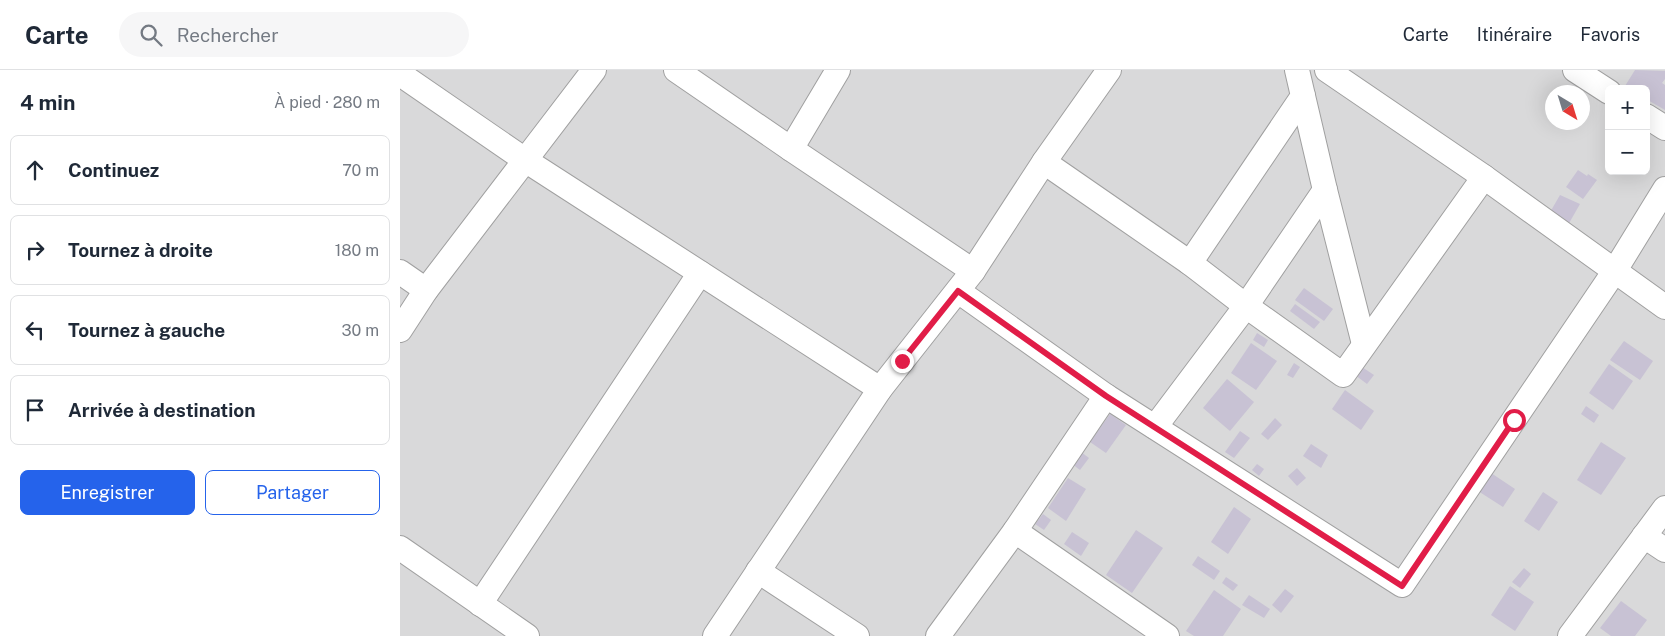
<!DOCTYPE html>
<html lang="fr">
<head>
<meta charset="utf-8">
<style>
  :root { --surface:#fff; --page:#f6f6f7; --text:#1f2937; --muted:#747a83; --line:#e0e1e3; --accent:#2563eb }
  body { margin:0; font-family:"Public Sans",sans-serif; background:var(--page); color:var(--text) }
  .controls { position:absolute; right:15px; top:15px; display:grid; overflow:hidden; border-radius:8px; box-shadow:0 5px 20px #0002 }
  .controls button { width:45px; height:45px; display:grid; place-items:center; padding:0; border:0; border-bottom:1px solid var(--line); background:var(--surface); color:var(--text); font:25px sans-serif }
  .compass { position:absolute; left:1145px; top:15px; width:45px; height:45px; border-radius:50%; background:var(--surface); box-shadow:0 5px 20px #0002; rotate:142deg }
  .stop { position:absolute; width:15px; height:15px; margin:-11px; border:4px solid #e11d48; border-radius:50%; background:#fff }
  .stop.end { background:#e11d48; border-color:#fff; box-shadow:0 1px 5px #0008 }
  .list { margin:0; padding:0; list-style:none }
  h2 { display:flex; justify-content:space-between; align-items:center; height:65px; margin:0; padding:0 20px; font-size:21px }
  h2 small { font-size:16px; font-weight:400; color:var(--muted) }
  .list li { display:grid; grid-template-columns:32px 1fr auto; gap:15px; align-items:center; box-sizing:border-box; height:70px; margin:0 10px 10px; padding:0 10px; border:1px solid var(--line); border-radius:8px }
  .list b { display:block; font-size:19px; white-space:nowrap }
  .list em { font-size:16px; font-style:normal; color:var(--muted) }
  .actions { display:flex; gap:10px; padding:15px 20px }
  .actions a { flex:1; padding:11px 0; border:1px solid var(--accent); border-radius:8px; text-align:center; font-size:18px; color:var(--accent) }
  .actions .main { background:var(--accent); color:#fff }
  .icon { flex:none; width:28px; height:28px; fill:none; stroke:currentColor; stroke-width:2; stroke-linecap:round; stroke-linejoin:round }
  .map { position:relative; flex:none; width:1265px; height:566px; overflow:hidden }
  header { display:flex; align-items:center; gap:30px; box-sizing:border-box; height:70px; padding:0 25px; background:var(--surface); border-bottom:1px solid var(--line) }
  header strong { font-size:24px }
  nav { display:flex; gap:28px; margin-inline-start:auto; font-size:18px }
  .search { width:350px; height:45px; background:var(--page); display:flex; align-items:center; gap:12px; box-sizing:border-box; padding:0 18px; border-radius:28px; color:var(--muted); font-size:19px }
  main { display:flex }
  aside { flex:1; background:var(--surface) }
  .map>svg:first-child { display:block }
</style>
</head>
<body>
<header>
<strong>Carte</strong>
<div class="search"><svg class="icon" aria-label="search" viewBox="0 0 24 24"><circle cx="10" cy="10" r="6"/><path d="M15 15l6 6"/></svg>Rechercher</div>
<nav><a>Carte</a><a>Itinéraire</a><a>Favoris</a></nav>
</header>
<main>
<aside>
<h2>4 min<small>À pied · 280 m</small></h2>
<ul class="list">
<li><svg class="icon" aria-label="ahead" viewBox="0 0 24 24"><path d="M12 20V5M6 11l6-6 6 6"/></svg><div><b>Continuez</b></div><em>70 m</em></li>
<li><svg class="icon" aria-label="right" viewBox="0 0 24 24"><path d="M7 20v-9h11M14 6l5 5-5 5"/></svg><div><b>Tournez à droite</b></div><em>180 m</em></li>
<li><svg class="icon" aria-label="left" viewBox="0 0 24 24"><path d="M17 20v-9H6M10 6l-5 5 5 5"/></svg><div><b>Tournez à gauche</b></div><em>30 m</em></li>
<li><svg class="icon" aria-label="arrive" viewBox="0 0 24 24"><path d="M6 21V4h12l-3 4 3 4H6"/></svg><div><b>Arrivée à destination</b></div></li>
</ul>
<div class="actions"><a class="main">Enregistrer</a><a>Partager</a></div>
</aside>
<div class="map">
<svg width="1265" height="566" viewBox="0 0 1265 566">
  <rect width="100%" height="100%" fill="#e8e2ee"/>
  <!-- residential -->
  <path fill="#d9d9da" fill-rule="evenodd" d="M 0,0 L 1265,0 L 1265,566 L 0,566 ZM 1209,19 L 1246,19 L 1246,101 L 1209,101 ZM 1152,22 L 1182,22 L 1182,52 L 1152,52 Z"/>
  <!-- building -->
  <g fill="#c8c2d4">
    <path d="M 1235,0 L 1265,1 L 1265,9 L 1262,13 L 1265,15 L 1265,40 L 1246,29 L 1246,19 L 1230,19 L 1225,16 Z"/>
    <path d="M 1178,100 L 1187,106 L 1188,104 L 1197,110 L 1183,129 L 1166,117 Z"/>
    <path d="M 1160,125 L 1180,134 L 1168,155 L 1149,144 Z"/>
    <path d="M 904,218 L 933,239 L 924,251 L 895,230 Z"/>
    <path d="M 895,234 L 920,252 L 914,259 L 890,241 Z"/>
    <path d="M 857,263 L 868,270 L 864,277 L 853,270 Z"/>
    <path d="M 1224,271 L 1253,291 L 1240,310 L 1210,290 Z"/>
    <path d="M 851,273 L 877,291 L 856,320 L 831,303 Z"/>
    <path d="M 894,293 L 900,297 L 893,308 L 887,305 Z"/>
    <path d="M 1209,294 L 1233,311 L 1213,340 L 1189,323 Z"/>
    <path d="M 962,297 L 974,305 L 967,314 L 955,305 Z"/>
    <path d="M 827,309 L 854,332 L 830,361 L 803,338 Z"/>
    <path d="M 945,320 L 974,341 L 961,360 L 932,339 Z"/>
    <path d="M 1186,336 L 1199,345 L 1194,353 L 1181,344 Z"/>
    <path d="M 710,344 L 726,355 L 706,383 L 690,372 Z"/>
    <path d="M 875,348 L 882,355 L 868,370 L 861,364 Z"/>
    <path d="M 840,361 L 850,368 L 834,388 L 825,382 Z"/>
    <path d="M 1201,372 L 1226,388 L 1201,425 L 1177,410 Z"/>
    <path d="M 911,374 L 928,385 L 921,398 L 903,386 Z"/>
    <path d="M 681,382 L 689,388 L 680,400 L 672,394 Z"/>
    <path d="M 857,394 L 864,399 L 859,406 L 852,400 Z"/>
    <path d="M 897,398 L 906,408 L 897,416 L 888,406 Z"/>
    <path d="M 1091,403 L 1115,419 L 1103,437 L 1078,421 Z"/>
    <path d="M 668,408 L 686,419 L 666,451 L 648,438 Z"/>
    <path d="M 1143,422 L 1158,432 L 1139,461 L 1124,451 Z"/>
    <path d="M 834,437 L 851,449 L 828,484 L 811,472 Z"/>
    <path d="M 643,444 L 651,450 L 644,460 L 635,454 Z"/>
    <path d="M 736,460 L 763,478 L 732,523 L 706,505 Z"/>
    <path d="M 672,462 L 689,473 L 681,486 L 664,474 Z"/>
    <path d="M 798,486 L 820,501 L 814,510 L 792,495 Z"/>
    <path d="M 1124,498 L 1131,504 L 1120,518 L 1112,512 Z"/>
    <path d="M 826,507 L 838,515 L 833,521 L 822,513 Z"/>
    <path d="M 1110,516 L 1134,532 L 1115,561 L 1091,545 Z"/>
    <path d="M 885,519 L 894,526 L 881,543 L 872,535 Z"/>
    <path d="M 814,520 L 841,539 L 823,566 L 794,566 L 786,561 Z"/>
    <path d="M 849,525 L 870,539 L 864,548 L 842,535 Z"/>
    <path d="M 1221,531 L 1247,550 L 1235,566 L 1211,566 L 1200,558 Z"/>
  </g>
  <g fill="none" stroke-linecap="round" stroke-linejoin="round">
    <defs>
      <g id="minor">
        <path d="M 276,0 L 391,79 L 573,201"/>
        <path d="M 927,0 L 1084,107 L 1265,237"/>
        <path d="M 1175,0 L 1209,22"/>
        <path d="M 0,4 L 125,90 L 480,319"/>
        <path d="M 903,26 L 925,120 L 964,274"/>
        <path d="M 1246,46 L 1265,58"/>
        <path d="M 391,79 L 438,0"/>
        <path d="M 644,92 L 790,193 L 846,236 L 943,305 L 1084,107"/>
        <path d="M 790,193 L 903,26 L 897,0"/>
        <path d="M 0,202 L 26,220"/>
        <path d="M 558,221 L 706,326 L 1002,515 L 1214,202 L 1265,119"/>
        <path d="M 0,260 L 26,220 L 194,0"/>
        <path d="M 755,357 L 846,236 L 925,120"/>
        <path d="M 615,461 L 767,566"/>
        <path d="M 1244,466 L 1265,480"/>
        <path d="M 0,478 L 127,566"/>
        <path d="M 358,501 L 457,566"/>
        <path d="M 80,534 L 300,203"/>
        <path d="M 315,566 L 480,319 L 573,201 L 644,92 L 709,0"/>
        <path d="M 538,566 L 615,461 L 706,326"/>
        <path d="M 1170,566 L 1265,438"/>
      </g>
    </defs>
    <!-- minor casing -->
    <use href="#minor" stroke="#a0a0a0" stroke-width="26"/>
    <!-- minor -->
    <use href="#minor" stroke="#fff" stroke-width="24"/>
  </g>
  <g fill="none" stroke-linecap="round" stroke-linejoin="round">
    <!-- route -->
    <path stroke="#e11d48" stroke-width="6" d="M 502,291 L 558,221 L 706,326 L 1002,516 L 1114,350"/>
  </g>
</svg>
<div class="controls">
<button>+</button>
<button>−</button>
</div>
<svg class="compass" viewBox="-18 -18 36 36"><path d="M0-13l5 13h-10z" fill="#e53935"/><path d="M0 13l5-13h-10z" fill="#747a83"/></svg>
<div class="stop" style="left:1114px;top:350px"></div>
<div class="stop end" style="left:502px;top:291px"></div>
</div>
</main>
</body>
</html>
